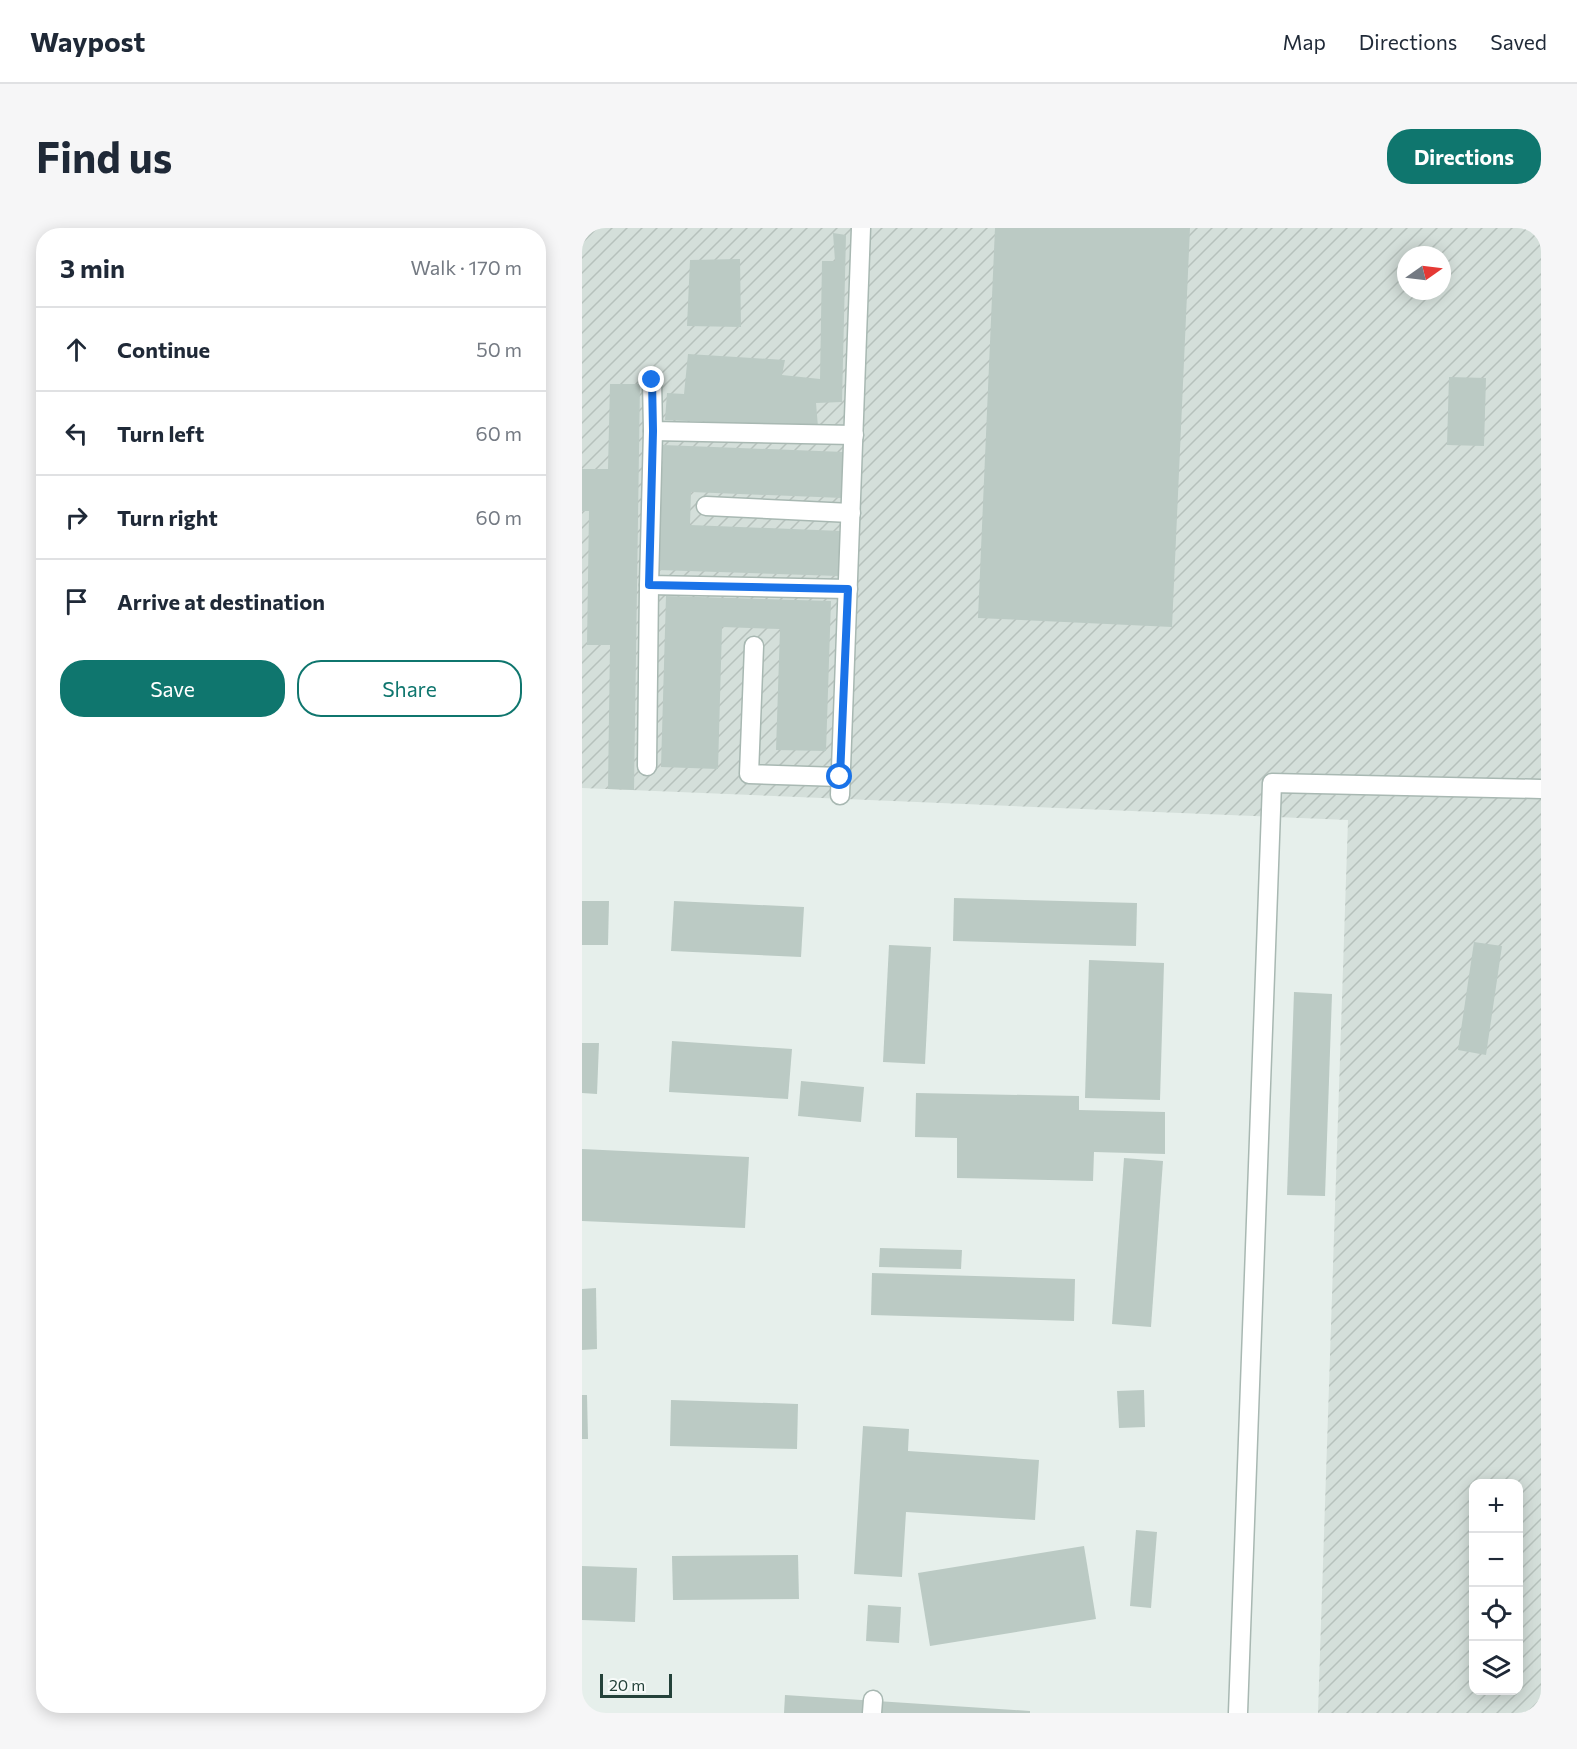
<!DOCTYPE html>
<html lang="en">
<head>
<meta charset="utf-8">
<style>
  :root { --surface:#fff; --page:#f6f6f7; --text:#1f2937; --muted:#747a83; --line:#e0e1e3; --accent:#0f766e }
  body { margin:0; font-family:Commissioner,sans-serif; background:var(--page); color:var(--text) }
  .controls { position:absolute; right:18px; bottom:18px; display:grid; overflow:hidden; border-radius:12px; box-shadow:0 3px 15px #0003 }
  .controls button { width:54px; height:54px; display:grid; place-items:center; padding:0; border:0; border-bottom:2px solid var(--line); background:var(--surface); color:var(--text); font:30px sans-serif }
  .compass { position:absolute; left:815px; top:18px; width:54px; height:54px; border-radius:50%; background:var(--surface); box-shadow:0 3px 15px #0003; rotate:76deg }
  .scale { position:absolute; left:18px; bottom:15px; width:72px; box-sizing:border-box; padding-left:6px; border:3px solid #24423a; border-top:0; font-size:16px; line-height:21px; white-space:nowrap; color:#24423a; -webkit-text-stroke:4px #f7fbf9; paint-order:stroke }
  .stop { position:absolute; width:18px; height:18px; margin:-14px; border:4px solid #1a73e8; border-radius:50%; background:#fff }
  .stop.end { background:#1a73e8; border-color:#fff; box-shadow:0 2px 6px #0008 }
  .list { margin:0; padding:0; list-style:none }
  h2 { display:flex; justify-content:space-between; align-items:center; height:78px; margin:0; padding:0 24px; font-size:26px }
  h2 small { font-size:20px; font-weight:400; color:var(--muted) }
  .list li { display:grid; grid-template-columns:39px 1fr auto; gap:18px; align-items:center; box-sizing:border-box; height:84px; padding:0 24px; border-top:2px solid var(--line) }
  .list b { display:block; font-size:22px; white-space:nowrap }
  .list em { font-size:20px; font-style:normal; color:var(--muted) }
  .actions { display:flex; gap:12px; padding:18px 24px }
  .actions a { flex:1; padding:14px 0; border:2px solid var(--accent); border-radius:24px; text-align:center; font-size:21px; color:var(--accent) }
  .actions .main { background:var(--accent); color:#fff }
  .icon { flex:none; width:33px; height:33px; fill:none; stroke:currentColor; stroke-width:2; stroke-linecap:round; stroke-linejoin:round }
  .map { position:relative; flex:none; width:959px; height:1485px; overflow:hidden; border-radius:24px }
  header { display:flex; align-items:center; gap:36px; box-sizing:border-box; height:84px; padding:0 30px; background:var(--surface); border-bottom:2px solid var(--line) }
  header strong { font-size:28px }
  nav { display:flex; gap:33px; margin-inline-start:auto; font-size:21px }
  .intro { display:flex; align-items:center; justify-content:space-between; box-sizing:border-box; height:144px; padding:0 36px }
  h1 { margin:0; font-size:42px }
  .button { padding:15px 27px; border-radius:24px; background:var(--accent); color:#fff; font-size:21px; font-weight:700 }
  main { display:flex; gap:36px; padding:0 36px }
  aside { flex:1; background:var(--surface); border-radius:24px; box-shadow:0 3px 15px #0003 }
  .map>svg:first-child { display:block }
</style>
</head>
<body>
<header>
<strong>Waypost</strong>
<nav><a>Map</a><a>Directions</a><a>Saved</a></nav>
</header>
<div class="intro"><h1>Find us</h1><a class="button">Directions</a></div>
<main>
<aside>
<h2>3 min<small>Walk · 170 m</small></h2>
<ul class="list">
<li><svg class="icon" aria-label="ahead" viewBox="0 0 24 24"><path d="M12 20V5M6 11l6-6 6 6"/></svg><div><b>Continue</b></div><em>50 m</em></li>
<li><svg class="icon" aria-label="left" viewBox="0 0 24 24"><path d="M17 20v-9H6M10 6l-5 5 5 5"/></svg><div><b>Turn left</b></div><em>60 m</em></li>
<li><svg class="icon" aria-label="right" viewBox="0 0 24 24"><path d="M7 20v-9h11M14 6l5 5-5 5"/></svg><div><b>Turn right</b></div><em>60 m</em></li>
<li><svg class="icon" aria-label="arrive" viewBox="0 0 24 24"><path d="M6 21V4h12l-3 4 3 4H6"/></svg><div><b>Arrive at destination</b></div></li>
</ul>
<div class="actions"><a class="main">Save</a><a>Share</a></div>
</aside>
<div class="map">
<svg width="959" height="1485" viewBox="0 0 959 1485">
  <defs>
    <pattern id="industrial-furrows" width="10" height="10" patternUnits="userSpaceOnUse" patternTransform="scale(1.5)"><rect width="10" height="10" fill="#d4dfda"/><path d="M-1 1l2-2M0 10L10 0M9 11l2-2" fill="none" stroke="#b6c1bc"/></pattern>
  </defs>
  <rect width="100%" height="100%" fill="#e6efeb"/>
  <!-- industrial -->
  <path fill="url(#industrial-furrows)" fill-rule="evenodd" d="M 0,0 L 959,0 L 959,1485 L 736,1485 L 766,592 L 0,560 ZM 824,27 L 860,27 L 860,63 L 824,63 ZM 891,1256 L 936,1256 L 936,1462 L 891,1462 Z"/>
  <!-- building -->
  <g fill="#bbcac4">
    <path d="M 413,0 L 608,0 L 590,399 L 396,390 Z"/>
    <path d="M 251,5 L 264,7 L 260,174 L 234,175 L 236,199 L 83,192 L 85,165 L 102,166 L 106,126 L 203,132 L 200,147 L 238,151 L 240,33 L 253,33 Z"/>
    <path d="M 158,31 L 159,99 L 105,98 L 108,32 Z"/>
    <path d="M 867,149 L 904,150 L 902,218 L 865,217 Z"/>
    <path d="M 28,156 L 58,156 L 52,562 L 26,561 L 28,417 L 5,417 L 7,283 L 0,283 L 0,241 L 26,241 Z"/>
    <path d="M 81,217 L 262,224 L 261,270 L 109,264 L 108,297 L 259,303 L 257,348 L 76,342 Z"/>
    <path d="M 84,368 L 249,373 L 244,523 L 194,522 L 198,401 L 140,399 L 136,541 L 79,539 Z"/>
    <path d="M 372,670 L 555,675 L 554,718 L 371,713 Z"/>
    <path d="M 0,673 L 27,673 L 26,717 L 0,717 Z"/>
    <path d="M 92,673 L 222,679 L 219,729 L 89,723 Z"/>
    <path d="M 892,714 L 920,718 L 904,827 L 876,822 Z"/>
    <path d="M 307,717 L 349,719 L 343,836 L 301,834 Z"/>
    <path d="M 507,732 L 582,735 L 578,872 L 503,870 Z"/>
    <path d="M 712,764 L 750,766 L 743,968 L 705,967 Z"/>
    <path d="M 90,813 L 210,821 L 206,871 L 87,864 Z"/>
    <path d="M 0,815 L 17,815 L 15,866 L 0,865 Z"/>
    <path d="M 219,853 L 282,859 L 279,894 L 216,888 Z"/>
    <path d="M 334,865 L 497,868 L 497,882 L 583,884 L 583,926 L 512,924 L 511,953 L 375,950 L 375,910 L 333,909 Z"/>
    <path d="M 0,921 L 167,929 L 163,1000 L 0,993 Z"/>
    <path d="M 542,930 L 581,933 L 569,1099 L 530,1096 Z"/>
    <path d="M 298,1020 L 380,1022 L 379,1041 L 297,1039 Z"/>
    <path d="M 290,1045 L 493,1051 L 492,1093 L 289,1087 Z"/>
    <path d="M 14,1060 L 15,1121 L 0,1122 L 0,1061 Z"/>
    <path d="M 562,1162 L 563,1199 L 537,1200 L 535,1163 Z"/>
    <path d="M 0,1167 L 5,1167 L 6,1211 L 0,1211 Z"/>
    <path d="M 89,1172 L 216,1176 L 215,1221 L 88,1218 Z"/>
    <path d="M 281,1198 L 327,1201 L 326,1223 L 457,1232 L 453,1292 L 324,1284 L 320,1349 L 272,1346 Z"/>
    <path d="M 554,1302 L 575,1304 L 569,1380 L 548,1378 Z"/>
    <path d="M 502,1318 L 514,1391 L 348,1418 L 336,1345 Z"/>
    <path d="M 216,1327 L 217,1371 L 91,1372 L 90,1328 Z"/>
    <path d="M 0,1338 L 55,1340 L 53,1394 L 0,1392 Z"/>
    <path d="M 286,1377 L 319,1379 L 317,1415 L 284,1413 Z"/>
    <path d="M 203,1467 L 448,1483 L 448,1485 L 202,1485 Z"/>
  </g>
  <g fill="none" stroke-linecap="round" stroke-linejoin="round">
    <defs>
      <g id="minor">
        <path d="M 70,152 L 71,203 L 272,207"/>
        <path d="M 71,203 L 67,357 L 266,361"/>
        <path d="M 124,278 L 269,285"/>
        <path d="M 172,418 L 167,546 L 258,549"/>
        <path d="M 65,538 L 67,357"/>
        <path d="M 258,567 L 279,0"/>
        <path d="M 290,1485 L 291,1472"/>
        <path d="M 656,1485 L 690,555 L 959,561"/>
      </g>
    </defs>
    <!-- minor casing -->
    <use href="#minor" stroke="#a8b8b2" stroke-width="21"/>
    <!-- minor -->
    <use href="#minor" stroke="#fff" stroke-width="18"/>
  </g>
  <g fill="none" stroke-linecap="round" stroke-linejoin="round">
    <!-- route -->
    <path stroke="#1a73e8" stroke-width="8" d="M 70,152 L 71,203 L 67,357 L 266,361 L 258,549"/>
  </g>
</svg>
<div class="controls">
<button>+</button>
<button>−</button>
<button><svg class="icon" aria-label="locate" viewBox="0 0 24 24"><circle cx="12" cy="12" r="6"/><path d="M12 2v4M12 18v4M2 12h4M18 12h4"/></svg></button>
<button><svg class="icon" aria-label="layers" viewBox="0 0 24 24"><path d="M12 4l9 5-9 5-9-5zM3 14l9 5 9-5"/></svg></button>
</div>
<svg class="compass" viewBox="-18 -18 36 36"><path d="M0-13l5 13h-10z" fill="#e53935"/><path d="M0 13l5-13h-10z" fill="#747a83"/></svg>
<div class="scale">20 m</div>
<div class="stop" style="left:258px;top:549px"></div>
<div class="stop end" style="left:70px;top:152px"></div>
</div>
</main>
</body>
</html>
